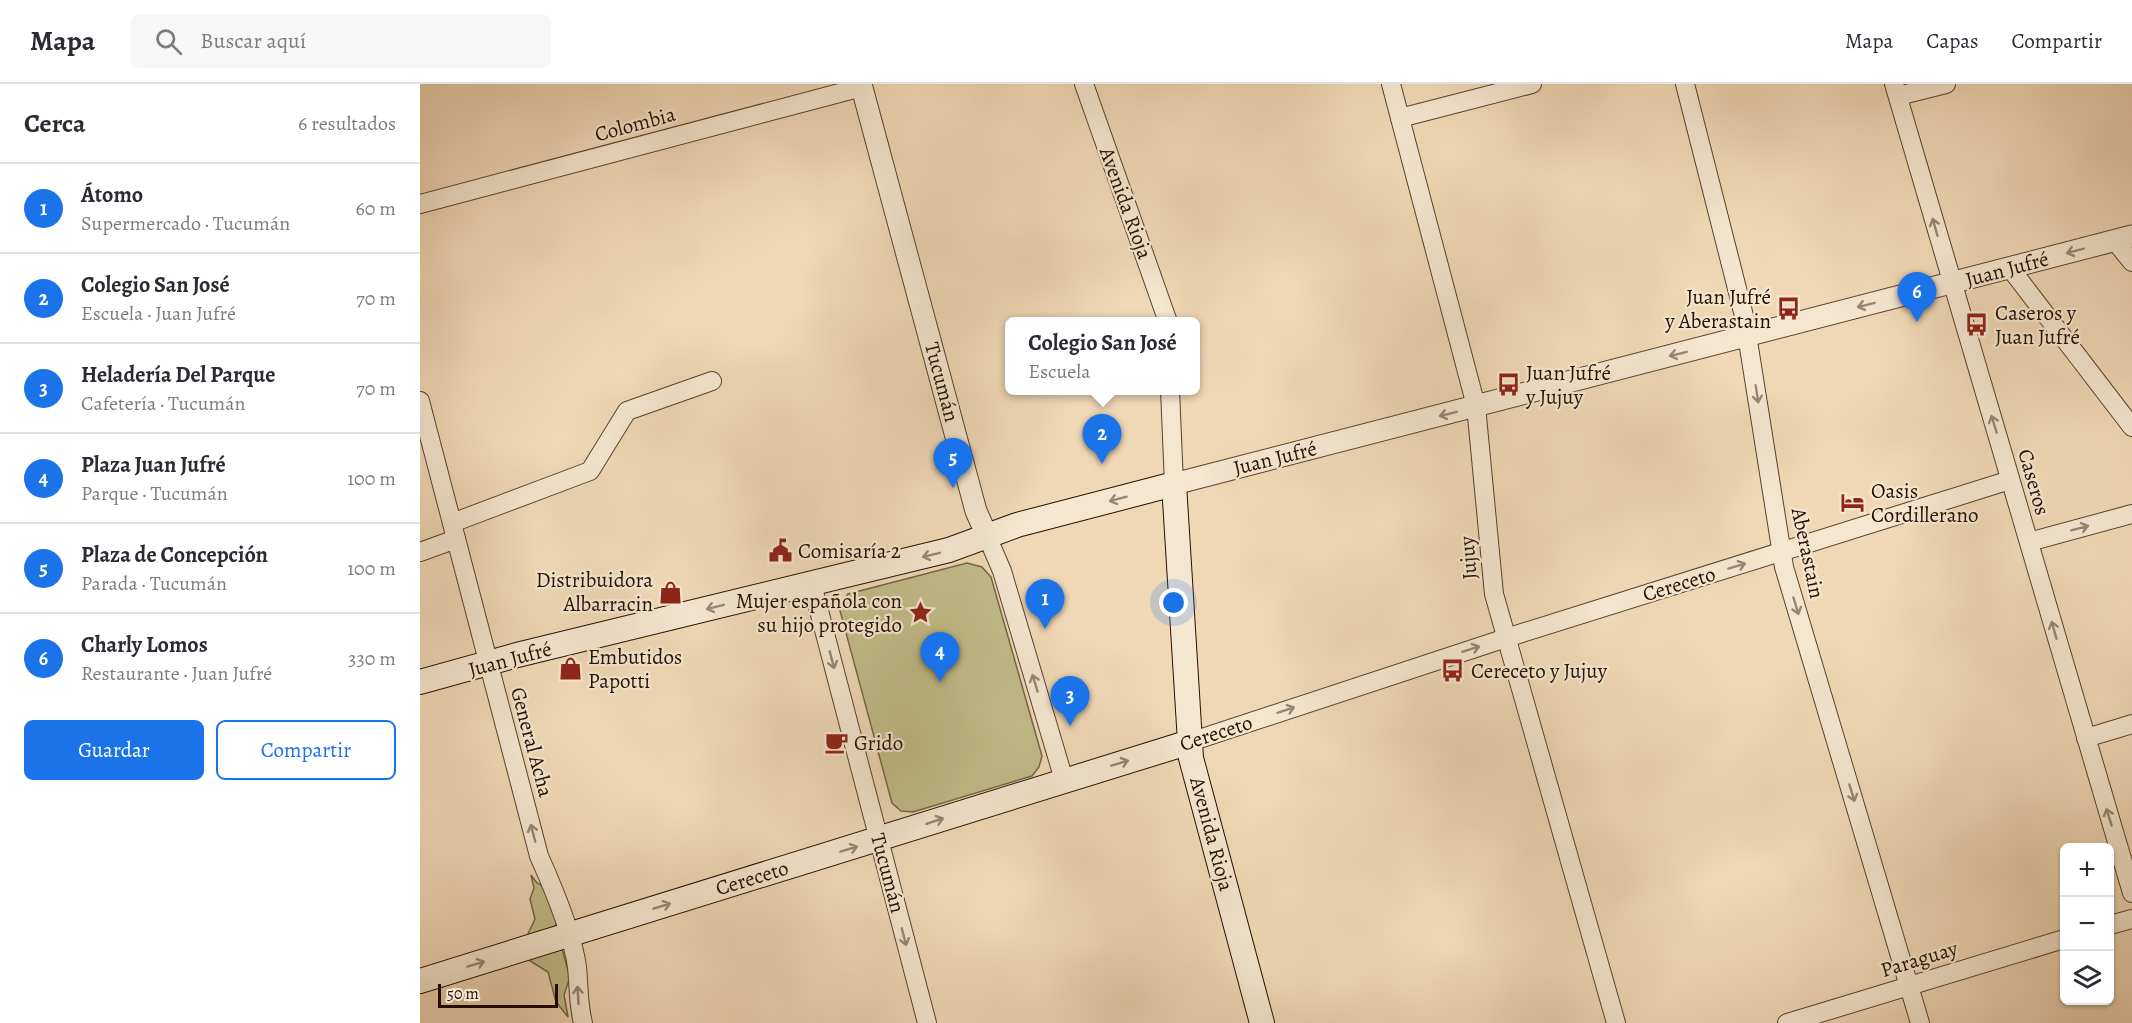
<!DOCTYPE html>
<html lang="es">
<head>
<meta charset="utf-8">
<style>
  :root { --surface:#fff; --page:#f7f7f7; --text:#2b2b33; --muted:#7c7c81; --line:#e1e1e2; --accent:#1a73e8 }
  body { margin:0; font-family:Alegreya,serif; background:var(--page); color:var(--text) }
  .controls { position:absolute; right:18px; bottom:18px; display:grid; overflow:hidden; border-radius:9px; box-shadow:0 2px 4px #0004 }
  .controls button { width:54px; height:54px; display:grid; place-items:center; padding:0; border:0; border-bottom:2px solid var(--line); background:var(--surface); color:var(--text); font:30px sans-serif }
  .scale { position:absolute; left:18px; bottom:15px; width:120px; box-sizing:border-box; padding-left:6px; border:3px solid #260f02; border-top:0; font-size:16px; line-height:21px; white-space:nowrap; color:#260f02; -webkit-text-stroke:4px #f5e6d0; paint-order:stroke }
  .you { position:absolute; left:754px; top:519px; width:21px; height:21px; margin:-15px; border:4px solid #fff; border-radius:50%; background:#1a73e8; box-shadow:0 0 0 9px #1a73e833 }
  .badge { display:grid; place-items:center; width:39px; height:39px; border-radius:50%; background:var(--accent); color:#fff; font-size:20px; font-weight:700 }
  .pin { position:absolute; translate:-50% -50px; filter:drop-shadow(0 2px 3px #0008) }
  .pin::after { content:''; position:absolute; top:32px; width:21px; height:18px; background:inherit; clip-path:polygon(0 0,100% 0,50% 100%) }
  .popup { position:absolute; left:585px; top:233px; width:195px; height:78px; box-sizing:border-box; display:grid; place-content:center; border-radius:9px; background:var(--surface); filter:drop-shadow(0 2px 4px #0005); font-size:20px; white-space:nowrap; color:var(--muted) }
  .popup b { font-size:22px; color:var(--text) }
  .popup::after { content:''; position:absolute; left:50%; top:100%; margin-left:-12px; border:12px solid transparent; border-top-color:var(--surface) }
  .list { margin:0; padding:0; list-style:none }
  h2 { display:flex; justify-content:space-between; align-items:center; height:78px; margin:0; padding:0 24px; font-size:26px }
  h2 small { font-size:20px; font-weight:400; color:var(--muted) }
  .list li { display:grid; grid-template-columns:39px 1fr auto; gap:18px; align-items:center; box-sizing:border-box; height:90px; padding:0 24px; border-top:2px solid var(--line) }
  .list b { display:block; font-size:22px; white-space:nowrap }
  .list p { margin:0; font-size:20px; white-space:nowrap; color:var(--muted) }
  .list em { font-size:20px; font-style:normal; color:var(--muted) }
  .actions { display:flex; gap:12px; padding:18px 24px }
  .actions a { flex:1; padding:14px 0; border:2px solid var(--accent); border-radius:9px; text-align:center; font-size:21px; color:var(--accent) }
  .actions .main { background:var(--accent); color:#fff }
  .icon { flex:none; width:33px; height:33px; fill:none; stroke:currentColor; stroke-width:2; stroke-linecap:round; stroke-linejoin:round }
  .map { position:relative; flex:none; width:1712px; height:939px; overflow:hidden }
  header { display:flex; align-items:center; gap:36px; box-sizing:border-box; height:84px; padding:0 30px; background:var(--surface); border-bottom:2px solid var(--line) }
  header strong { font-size:28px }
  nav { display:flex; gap:33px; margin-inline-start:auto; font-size:21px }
  .search { width:420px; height:54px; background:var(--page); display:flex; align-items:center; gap:15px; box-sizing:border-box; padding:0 21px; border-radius:9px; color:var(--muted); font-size:22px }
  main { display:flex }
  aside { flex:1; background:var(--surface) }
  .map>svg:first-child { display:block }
</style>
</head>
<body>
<header>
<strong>Mapa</strong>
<div class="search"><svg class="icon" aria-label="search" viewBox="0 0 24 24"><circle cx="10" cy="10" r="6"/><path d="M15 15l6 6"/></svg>Buscar aquí</div>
<nav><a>Mapa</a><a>Capas</a><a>Compartir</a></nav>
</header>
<main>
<aside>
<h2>Cerca<small>6 resultados</small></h2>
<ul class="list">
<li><span class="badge">1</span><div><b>Átomo</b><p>Supermercado · Tucumán</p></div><em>60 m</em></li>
<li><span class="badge">2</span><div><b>Colegio San José</b><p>Escuela · Juan Jufré</p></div><em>70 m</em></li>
<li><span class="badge">3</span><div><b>Heladería Del Parque</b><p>Cafetería · Tucumán</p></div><em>70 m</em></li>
<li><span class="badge">4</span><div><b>Plaza Juan Jufré</b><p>Parque · Tucumán</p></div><em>100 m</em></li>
<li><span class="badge">5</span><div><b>Plaza de Concepción</b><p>Parada · Tucumán</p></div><em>100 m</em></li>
<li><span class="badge">6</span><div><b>Charly Lomos</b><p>Restaurante · Juan Jufré</p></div><em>330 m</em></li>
</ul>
<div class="actions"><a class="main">Guardar</a><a>Compartir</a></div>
</aside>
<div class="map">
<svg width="1712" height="939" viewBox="0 0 1712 939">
  <rect width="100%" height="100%" fill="#f0d8b6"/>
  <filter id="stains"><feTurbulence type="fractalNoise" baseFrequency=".00333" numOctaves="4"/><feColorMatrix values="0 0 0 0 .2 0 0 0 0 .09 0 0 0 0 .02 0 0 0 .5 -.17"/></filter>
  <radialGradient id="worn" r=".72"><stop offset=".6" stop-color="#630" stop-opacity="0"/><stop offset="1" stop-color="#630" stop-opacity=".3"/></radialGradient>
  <!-- green -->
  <g fill="#c1bc88" stroke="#746645" stroke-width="1.5">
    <path d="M 547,479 L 562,483 L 571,493 L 622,672 L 619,683 L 612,692 L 493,728 L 481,727 L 472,719 L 419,523 L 428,510 Z"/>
    <path d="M 111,791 L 117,799 L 125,803 L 137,838 L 134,844 L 106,854 L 115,835 L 110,815 L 114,804 Z"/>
    <path d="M 142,865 L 150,893 L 144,911 L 148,933 L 136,918 L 128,888 L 107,875 Z"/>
  </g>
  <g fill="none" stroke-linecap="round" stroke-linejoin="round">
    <defs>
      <g id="minor">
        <path d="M 664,0 L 748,238"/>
        <path d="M 971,0 L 1056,322 L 1074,510 L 1196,939"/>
        <path d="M 1265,0 L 1324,232 L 1364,483 L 1500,939"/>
        <path d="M 1474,0 L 1712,809"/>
        <path d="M 1478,12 L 1526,0"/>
        <path d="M 980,34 L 1112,0"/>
        <path d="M 0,120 L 442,3"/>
        <path d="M 1695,157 L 1712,178"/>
        <path d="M 1590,184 L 1712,343"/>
        <path d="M 750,306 L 754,400"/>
        <path d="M 0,317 L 119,772 C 132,801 153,852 157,883 C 159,902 158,920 163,939"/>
        <path d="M 32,439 L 170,387 L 207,327 L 292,297"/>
        <path d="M 567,452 L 582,487 L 644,696"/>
        <path d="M 1609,458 L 1712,430"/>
        <path d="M 0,468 L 36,455"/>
        <path d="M 392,500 L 507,939"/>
        <path d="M 1666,654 L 1712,640"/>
        <path d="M 770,658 L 1086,554 L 1590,396"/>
        <path d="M 1690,841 L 1712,835"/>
        <path d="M 1367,939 L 1644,855"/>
      </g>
      <g id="tertiary">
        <path d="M 441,0 L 556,427 L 567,452"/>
        <path d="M 754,400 L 1712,152"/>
      </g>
      <g id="secondary">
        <path d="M 0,598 L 97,571 L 529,466 L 597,441 L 754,400 L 771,674 L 842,939"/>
        <path d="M 0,897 L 770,658"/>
      </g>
    </defs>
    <!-- minor casing -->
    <use href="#minor" stroke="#58412f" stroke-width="20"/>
    <!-- tertiary casing -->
    <use href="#tertiary" stroke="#58412f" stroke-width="23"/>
    <!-- secondary casing -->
    <use href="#secondary" stroke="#260f02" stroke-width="26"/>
    <!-- minor -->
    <use href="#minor" stroke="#f5e6d0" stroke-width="18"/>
    <!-- tertiary -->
    <use href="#tertiary" stroke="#f5e6d0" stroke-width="21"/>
    <!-- secondary -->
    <use href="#secondary" stroke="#f5e6d0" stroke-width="24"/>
  </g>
  <!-- one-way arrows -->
  <defs><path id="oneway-shaft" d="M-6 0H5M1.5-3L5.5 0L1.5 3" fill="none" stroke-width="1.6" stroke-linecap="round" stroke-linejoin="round" transform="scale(1.5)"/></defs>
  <g stroke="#988573">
    <use href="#oneway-shaft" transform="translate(1515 143) rotate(-106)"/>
    <use href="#oneway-shaft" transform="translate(1655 167) rotate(165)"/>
    <use href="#oneway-shaft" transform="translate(1446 221) rotate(166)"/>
    <use href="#oneway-shaft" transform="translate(1258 270) rotate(166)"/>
    <use href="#oneway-shaft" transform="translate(1337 310) rotate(81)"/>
    <use href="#oneway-shaft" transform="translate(1028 330) rotate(166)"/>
    <use href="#oneway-shaft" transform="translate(1574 340) rotate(-107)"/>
    <use href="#oneway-shaft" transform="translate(698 415) rotate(165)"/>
    <use href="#oneway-shaft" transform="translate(1660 444) rotate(-15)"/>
    <use href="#oneway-shaft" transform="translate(511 471) rotate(166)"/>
    <use href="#oneway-shaft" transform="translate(1317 482) rotate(-17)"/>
    <use href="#oneway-shaft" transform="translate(1376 522) rotate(73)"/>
    <use href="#oneway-shaft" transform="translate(295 523) rotate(166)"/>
    <use href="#oneway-shaft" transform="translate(1634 546) rotate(-106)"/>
    <use href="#oneway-shaft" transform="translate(1051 565) rotate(-18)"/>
    <use href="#oneway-shaft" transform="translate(412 576) rotate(75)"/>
    <use href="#oneway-shaft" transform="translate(615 599) rotate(-107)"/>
    <use href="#oneway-shaft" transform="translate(866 626) rotate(-18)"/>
    <use href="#oneway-shaft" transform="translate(700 679) rotate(-17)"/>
    <use href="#oneway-shaft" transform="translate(1432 709) rotate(73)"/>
    <use href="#oneway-shaft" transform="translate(1689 733) rotate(-107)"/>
    <use href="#oneway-shaft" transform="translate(515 737) rotate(-18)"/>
    <use href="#oneway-shaft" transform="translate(113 749) rotate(-105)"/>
    <use href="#oneway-shaft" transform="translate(429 765) rotate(-17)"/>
    <use href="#oneway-shaft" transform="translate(242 822) rotate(-17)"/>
    <use href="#oneway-shaft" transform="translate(484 853) rotate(75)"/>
    <use href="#oneway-shaft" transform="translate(56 880) rotate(-17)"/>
    <use href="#oneway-shaft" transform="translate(158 911) rotate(-93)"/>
  </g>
  <!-- icons -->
  <defs>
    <symbol id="bus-bare" viewBox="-9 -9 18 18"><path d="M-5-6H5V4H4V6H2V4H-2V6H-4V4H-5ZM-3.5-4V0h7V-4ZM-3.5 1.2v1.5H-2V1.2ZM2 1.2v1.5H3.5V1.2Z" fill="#8f2418" stroke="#f5e6d0" stroke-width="2.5" paint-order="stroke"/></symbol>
    <symbol id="hotel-bare" viewBox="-9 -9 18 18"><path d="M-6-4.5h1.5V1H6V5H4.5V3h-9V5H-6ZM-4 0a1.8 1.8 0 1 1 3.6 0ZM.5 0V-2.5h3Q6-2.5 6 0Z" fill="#8f2418" stroke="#f5e6d0" stroke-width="2.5" paint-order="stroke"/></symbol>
    <symbol id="civic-bare" viewBox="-9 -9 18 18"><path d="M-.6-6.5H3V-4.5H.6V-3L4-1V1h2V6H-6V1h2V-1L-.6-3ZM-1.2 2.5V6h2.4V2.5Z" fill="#8f2418" stroke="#f5e6d0" stroke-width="2.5" paint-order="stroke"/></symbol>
    <symbol id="shop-bare" viewBox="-9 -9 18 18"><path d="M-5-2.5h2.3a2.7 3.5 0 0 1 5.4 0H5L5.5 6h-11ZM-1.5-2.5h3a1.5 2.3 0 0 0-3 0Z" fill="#8f2418" stroke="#f5e6d0" stroke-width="2.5" paint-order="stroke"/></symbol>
    <symbol id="sight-bare" viewBox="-9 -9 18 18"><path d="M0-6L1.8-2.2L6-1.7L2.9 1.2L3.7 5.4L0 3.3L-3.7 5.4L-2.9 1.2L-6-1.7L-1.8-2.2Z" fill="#8f2418" stroke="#f5e6d0" stroke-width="2.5" paint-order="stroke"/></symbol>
    <symbol id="cafe-bare" viewBox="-9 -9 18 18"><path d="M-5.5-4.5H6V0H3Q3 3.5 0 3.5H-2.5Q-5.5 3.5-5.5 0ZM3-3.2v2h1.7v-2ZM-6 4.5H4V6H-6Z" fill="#8f2418" stroke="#f5e6d0" stroke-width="2.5" paint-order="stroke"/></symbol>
  </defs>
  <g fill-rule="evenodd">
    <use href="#bus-bare" x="1352" y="208" width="33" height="33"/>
    <use href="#bus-bare" x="1540" y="224" width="33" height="33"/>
    <use href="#bus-bare" x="1072" y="284" width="33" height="33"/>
    <use href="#hotel-bare" x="1416" y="402" width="33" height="33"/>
    <use href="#civic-bare" x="344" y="450" width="33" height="33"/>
    <use href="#shop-bare" x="234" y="492" width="33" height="33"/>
    <use href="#sight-bare" x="484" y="512" width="33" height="33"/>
    <use href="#shop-bare" x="134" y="568" width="33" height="33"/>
    <use href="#bus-bare" x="1016" y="570" width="33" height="33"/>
    <use href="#cafe-bare" x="400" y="642" width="33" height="33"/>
  </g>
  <g text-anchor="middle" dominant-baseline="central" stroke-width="4.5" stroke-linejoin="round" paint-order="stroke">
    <!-- street labels -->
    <g font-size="21" fill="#260f02" stroke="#f5e6d0">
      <text transform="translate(215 40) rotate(-15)">Colombia</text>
      <text transform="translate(706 119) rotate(70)">Avenida Rioja</text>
      <text transform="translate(1587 185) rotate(-15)">Juan Jufré</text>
      <text transform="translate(522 298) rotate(75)">Tucumán</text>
      <text transform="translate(855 374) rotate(-14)">Juan Jufré</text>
      <text transform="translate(1614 398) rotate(74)">Caseros</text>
      <text transform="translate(1388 469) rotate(78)">Aberastain</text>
      <text transform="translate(1048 474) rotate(-95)">Jujuy</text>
      <text transform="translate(1259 500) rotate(-17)">Cereceto</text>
      <text transform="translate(90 575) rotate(-15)">Juan Jufré</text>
      <text transform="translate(796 649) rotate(-18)">Cereceto</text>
      <text transform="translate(112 658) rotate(75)">General Acha</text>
      <text transform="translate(792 750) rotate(75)">Avenida Rioja</text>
      <text transform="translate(468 789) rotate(75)">Tucumán</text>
      <text transform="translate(332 794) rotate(-17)">Cereceto</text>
      <text transform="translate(1499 875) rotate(-17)">Paraguay</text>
    </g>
    <!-- poi labels -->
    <g font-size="21" fill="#260f02" stroke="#f5e6d0" text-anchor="start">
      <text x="1351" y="213" text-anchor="end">Juan Jufré<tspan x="1351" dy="24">y Aberastain</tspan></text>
      <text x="1575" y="229">Caseros y<tspan x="1575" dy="24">Juan Jufré</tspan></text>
      <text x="1106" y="289">Juan Jufré<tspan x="1106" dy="24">y Jujuy</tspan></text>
      <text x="1451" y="407">Oasis<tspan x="1451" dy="24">Cordillerano</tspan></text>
      <text x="378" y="467">Comisaría 2</text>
      <text x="233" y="496" text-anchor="end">Distribuidora<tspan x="233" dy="24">Albarracin</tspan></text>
      <text x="482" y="517" text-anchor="end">Mujer española con<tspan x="482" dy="24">su hijo protegido</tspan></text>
      <text x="168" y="573">Embutidos<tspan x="168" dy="24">Papotti</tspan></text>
      <text x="1051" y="587">Cereceto y Jujuy</text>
      <text x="434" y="659">Grido</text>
    </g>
  </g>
  <rect width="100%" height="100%" filter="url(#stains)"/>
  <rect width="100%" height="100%" fill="url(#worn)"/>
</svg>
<div class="controls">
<button>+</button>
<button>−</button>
<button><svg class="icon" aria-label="layers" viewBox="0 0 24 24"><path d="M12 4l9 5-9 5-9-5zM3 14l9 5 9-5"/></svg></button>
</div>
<div class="scale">50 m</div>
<div class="you"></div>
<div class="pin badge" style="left:625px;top:545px">1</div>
<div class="pin badge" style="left:682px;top:380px">2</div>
<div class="popup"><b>Colegio San José</b>Escuela</div>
<div class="pin badge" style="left:650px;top:642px">3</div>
<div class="pin badge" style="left:520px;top:598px">4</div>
<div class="pin badge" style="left:533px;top:404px">5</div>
<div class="pin badge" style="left:1497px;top:238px">6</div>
</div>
</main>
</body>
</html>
